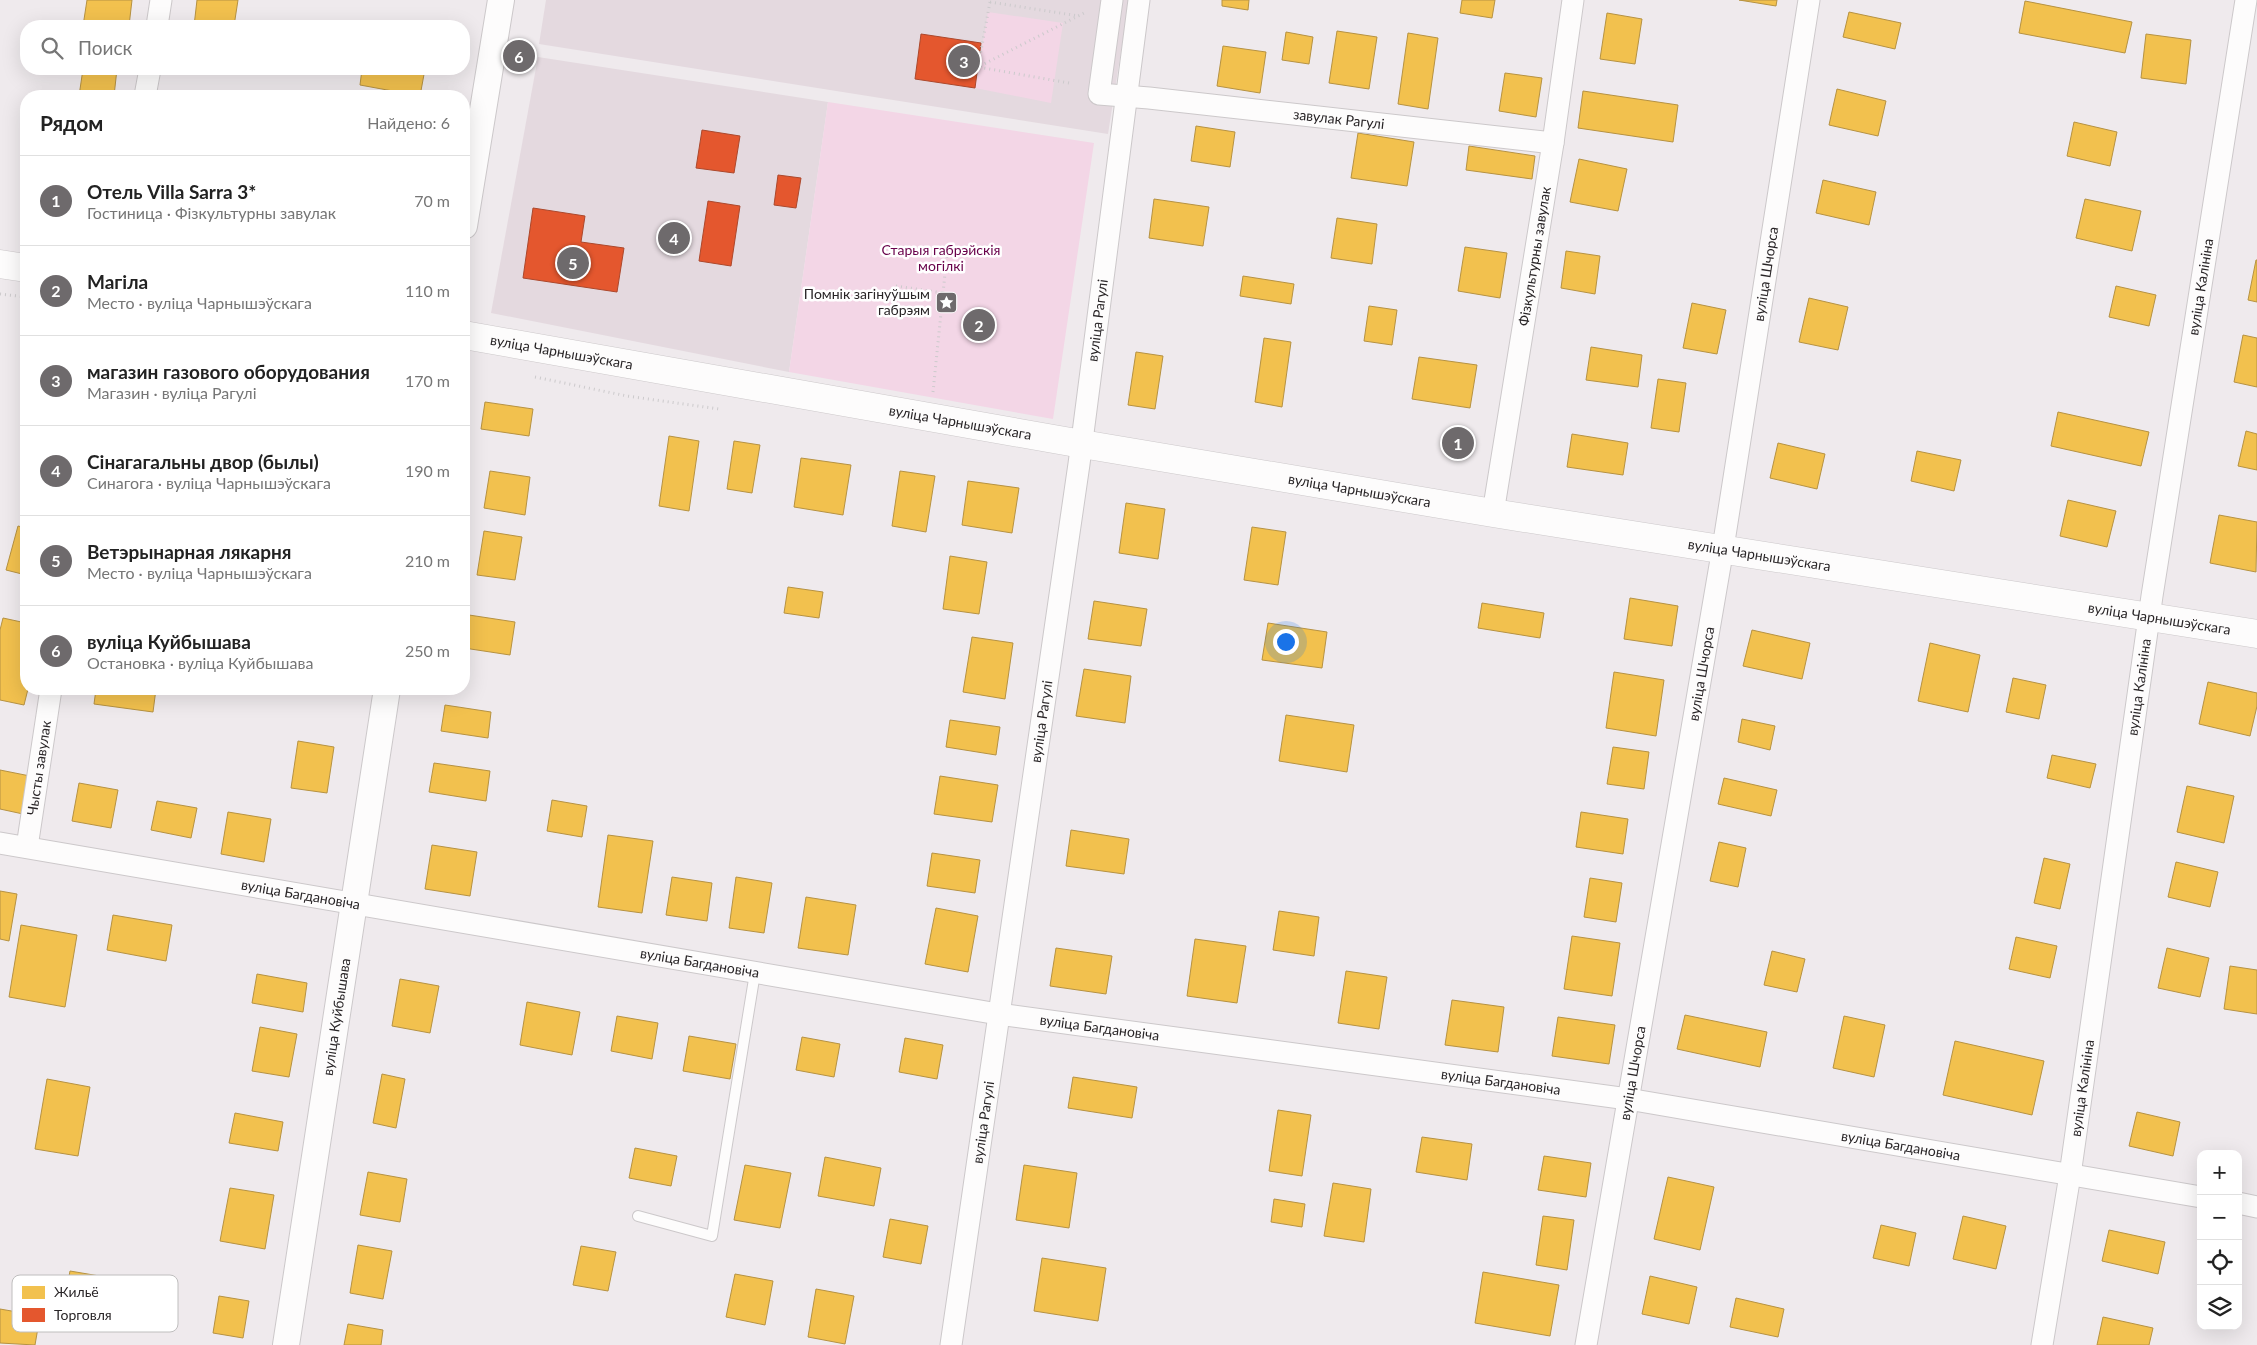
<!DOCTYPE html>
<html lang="ru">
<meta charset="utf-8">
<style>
:root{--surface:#fff;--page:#f2f2f2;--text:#222;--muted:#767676;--line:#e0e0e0;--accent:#6e6a6c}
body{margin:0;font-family:Lato,sans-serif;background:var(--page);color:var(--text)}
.controls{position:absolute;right:15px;bottom:15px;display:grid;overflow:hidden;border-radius:10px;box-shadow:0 5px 20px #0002}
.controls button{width:45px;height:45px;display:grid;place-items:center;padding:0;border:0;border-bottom:1px solid var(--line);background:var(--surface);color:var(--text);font:25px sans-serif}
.you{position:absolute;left:1285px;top:641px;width:18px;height:18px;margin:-12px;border:4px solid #fff;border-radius:50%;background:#1a73e8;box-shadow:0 0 0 8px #1a73e833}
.badge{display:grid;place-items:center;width:32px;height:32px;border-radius:50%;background:var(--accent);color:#fff;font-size:16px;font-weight:700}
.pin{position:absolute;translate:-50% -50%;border:2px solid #fff;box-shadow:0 1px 5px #0006}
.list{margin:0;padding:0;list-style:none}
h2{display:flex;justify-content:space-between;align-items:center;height:65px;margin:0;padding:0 20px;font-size:21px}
h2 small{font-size:16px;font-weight:400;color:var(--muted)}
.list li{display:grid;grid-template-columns:32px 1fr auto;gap:15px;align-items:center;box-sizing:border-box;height:90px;padding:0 20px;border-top:1px solid var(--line)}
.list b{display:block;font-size:19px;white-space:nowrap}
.list p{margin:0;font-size:16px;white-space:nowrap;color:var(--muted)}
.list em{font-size:16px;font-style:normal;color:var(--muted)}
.icon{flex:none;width:28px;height:28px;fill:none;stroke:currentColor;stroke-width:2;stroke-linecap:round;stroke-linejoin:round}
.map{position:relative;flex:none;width:2257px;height:1345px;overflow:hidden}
.search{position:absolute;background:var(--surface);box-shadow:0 5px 20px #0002;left:20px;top:20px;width:450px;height:55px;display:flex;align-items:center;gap:12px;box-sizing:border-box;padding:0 18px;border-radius:20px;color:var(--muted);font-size:19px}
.panel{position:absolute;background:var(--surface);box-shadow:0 5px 20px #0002;left:20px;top:90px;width:450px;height:605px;border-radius:20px}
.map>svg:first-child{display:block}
</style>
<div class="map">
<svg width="2257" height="1345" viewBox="0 0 2257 1345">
<rect width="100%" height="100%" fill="#efeaed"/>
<!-- built -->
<g fill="#e4d9df">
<path d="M546,0H1129L1108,134L539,44Z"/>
<path d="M538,57L828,102L789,372L491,313Z"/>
</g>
<!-- green -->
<g fill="#f3d6e6">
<path d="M988,12L1063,23L1051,103L975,88Z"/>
<path d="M828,102L1094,143L1053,419L789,372Z"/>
</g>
<!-- homes -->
<g fill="#f2c14e" stroke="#b69242">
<path d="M87,0H132L129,26H83Z"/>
<path d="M197,0H238L234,26H194Z"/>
<path d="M1222,0H1249L1248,10L1222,6Z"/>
<path d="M1462,0H1495L1492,18L1460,13Z"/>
<path d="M1739,0H1777L1776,6Z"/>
<path d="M2025,1L2132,22L2125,53L2019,33Z"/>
<path d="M1849,12L1901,23L1895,49L1843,37Z"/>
<path d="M1607,13L1642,19L1635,64L1600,59Z"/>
<path d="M1337,31L1377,37L1369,89L1329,83Z"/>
<path d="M1286,32L1313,37L1309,64L1282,60Z"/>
<path d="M1408,33L1438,38L1428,109L1398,104Z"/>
<path d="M2146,34L2191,40L2186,84L2141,78Z"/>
<path d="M1223,46L1266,52L1260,93L1217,86Z"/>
<path d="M83,69H117L114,96H79Z"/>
<path d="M362,69H425L420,96L360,85Z"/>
<path d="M1505,73L1542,78L1536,117L1499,111Z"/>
<path d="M1837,89L1886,101L1878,136L1829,125Z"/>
<path d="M1583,91L1678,105L1673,142L1578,128Z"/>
<path d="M2074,122L2117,132L2110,166L2067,156Z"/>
<path d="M1196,126L1235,132L1230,167L1191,161Z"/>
<path d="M1358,133L1414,142L1407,186L1351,178Z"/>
<path d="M1469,146L1535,156L1532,179L1466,170Z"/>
<path d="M1579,159L1627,169L1618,211L1570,202Z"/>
<path d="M1823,180L1876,192L1869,225L1816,213Z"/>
<path d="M1154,199L1209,207L1203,246L1149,238Z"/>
<path d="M2085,199L2141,211L2132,251L2076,238Z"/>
<path d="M1337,218L1377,224L1372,264L1331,258Z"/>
<path d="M1465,247L1507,253L1500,298L1458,291Z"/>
<path d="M1566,251L1600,256L1595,294L1561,288Z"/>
<path d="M2256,260H2257V302L2248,300Z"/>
<path d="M1243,276L1294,284L1291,304L1240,296Z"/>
<path d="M2116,286L2156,295L2149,326L2109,317Z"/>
<path d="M1809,298L1848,307L1838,350L1799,342Z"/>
<path d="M1692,303L1726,310L1717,354L1683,348Z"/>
<path d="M1369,306L1397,310L1392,345L1364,341Z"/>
<path d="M2243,335L2257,338V387L2234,382Z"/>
<path d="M1264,338L1291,342L1282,407L1255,402Z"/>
<path d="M1591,347L1642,355L1638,387L1586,380Z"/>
<path d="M1136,352L1163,356L1155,409L1128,405Z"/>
<path d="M1419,357L1477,365L1470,408L1412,399Z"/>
<path d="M1658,379L1686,383L1679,432L1651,428Z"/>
<path d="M485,402L533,409L529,436L481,429Z"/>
<path d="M2058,412L2149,432L2141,466L2051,446Z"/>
<path d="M2246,431L2257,434V470L2238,466Z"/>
<path d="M1572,434L1628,443L1623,475L1567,467Z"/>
<path d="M669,436L699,441L689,511L659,506Z"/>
<path d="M734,441L760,445L752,493L727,489Z"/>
<path d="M1778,443L1825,454L1817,489L1770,478Z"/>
<path d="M1917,451L1961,460L1954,491L1911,481Z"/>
<path d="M801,458L851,465L843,515L794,507Z"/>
<path d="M490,471L530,477L525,515L484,508Z"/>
<path d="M900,471L935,476L926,532L892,526Z"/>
<path d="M968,481L1019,488L1012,533L962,525Z"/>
<path d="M2068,500L2116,511L2107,547L2060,536Z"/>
<path d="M1126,503L1165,509L1158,559L1119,553Z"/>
<path d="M2219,515L2257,522L2256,572L2210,563Z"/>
<path d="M18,526L26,528V575L6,570Z"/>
<path d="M1252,527L1286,532L1278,585L1244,580Z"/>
<path d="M484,531L522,537L515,580L477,575Z"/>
<path d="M950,556L987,562L979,614L943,609Z"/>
<path d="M788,587L823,592L819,618L784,613Z"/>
<path d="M1630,598L1678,606L1672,646L1624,639Z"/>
<path d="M1094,601L1147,609L1141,646L1088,639Z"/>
<path d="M1482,603L1544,613L1540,638L1478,628Z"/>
<path d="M469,615L515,622L510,655L464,648Z"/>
<path d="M3,618L26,623L28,689L24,705L0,700V630Z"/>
<path d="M1268,623L1327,632L1322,668L1262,660Z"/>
<path d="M1752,630L1810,643L1802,679L1743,666Z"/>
<path d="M972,637L1013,643L1005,699L963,692Z"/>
<path d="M1930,643L1980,655L1968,712L1918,701Z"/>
<path d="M1084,669L1131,676L1125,723L1076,716Z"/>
<path d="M1614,672L1664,680L1656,736L1606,728Z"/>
<path d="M2013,678L2046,685L2039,719L2006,712Z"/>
<path d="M2208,682L2257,693V706L2250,736L2199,724Z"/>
<path d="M96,689H156L153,712L94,704Z"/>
<path d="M445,705L491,712L488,738L441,731Z"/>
<path d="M1286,715L1354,725L1347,772L1279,761Z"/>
<path d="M1742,719L1775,726L1770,750L1738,742Z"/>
<path d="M950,720L1000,727L996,755L946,747Z"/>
<path d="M298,741L334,747L327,793L291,788Z"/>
<path d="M1613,747L1649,752L1644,789L1607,784Z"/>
<path d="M2052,755L2096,764L2090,788L2047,778Z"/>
<path d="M434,763L490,771L486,801L429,792Z"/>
<path d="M0,770L30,776L23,814L0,809Z"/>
<path d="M940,776L998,785L992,822L934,814Z"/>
<path d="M1724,778L1777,790L1771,816L1718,804Z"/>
<path d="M79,783L118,790L111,828L72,821Z"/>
<path d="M2187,786L2234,796L2224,843L2177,832Z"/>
<path d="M552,800L587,806L582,837L547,831Z"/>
<path d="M157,801L197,808L191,838L151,830Z"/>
<path d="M228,812L271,819L264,862L221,854Z"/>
<path d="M1581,812L1628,819L1623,854L1576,847Z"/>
<path d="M1071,830L1129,839L1124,874L1066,866Z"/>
<path d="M608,835L653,841L642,913L598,907Z"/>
<path d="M1719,842L1746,848L1738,887L1710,881Z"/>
<path d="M432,845L477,852L470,896L425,889Z"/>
<path d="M932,853L980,860L975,893L927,886Z"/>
<path d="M2044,858L2070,864L2060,909L2034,903Z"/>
<path d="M2176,862L2218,872L2210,907L2168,897Z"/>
<path d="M672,877L712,883L707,921L666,915Z"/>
<path d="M736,877L772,883L764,933L729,928Z"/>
<path d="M1590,878L1622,883L1616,922L1584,917Z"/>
<path d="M0,891L17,894L9,941L0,939Z"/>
<path d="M806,897L856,905L848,955L798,948Z"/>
<path d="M936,908L978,916L968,972L925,964Z"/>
<path d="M1279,911L1319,917L1314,956L1273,950Z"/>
<path d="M113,915L172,925L166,961L107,950Z"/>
<path d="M21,925L77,935L65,1007L9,997Z"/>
<path d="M1572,936L1620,943L1612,996L1564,989Z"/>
<path d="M2016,937L2057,946L2050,978L2009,969Z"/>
<path d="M1195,939L1246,946L1237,1003L1187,996Z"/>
<path d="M1056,948L1112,956L1106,994L1050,986Z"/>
<path d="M2167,948L2209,958L2200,997L2158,988Z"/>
<path d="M1772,951L1805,959L1797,992L1764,985Z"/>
<path d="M2230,966L2257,970V1014L2224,1009Z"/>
<path d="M1346,971L1387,977L1379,1029L1338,1023Z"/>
<path d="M257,974L307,983L303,1012L252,1003Z"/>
<path d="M400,979L439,986L430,1033L392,1026Z"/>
<path d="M1452,1000L1504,1007L1498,1052L1445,1045Z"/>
<path d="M527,1002L580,1012L572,1055L520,1045Z"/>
<path d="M1685,1015L1767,1032L1760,1067L1677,1049Z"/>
<path d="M617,1016L658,1023L652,1059L611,1051Z"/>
<path d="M1844,1016L1885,1025L1874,1077L1833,1068Z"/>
<path d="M1558,1017L1615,1025L1609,1064L1552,1056Z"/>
<path d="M260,1027L297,1034L289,1077L252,1071Z"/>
<path d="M689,1036L736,1044L730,1079L683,1071Z"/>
<path d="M802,1037L840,1044L834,1077L796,1070Z"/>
<path d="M905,1038L943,1045L937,1079L899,1072Z"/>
<path d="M1955,1041L2044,1061L2032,1115L1943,1095Z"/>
<path d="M382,1074L405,1079L396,1128L373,1123Z"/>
<path d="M1073,1077L1137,1087L1132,1118L1068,1108Z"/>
<path d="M47,1079L90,1087L78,1156L35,1149Z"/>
<path d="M1278,1110L1311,1115L1302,1176L1269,1171Z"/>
<path d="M2137,1112L2180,1122L2173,1156L2129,1146Z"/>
<path d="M235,1113L283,1122L278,1151L229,1143Z"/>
<path d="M1422,1137L1472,1144L1467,1180L1416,1172Z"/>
<path d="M635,1148L677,1156L671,1186L629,1178Z"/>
<path d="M1544,1156L1591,1163L1586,1197L1538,1190Z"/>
<path d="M825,1157L881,1168L874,1206L818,1196Z"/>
<path d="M745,1165L791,1173L780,1228L734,1220Z"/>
<path d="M1024,1165L1077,1173L1069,1228L1016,1220Z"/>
<path d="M368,1172L407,1179L400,1222L360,1215Z"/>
<path d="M1668,1177L1714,1187L1700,1250L1654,1239Z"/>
<path d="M1333,1183L1371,1189L1364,1242L1324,1236Z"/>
<path d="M230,1188L274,1195L265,1249L220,1241Z"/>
<path d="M1274,1199L1305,1204L1302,1227L1271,1222Z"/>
<path d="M1543,1216L1574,1220L1567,1270L1536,1265Z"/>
<path d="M1963,1216L2006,1226L1996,1269L1953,1259Z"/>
<path d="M890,1219L928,1226L921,1264L883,1257Z"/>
<path d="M1881,1225L1916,1233L1909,1266L1873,1258Z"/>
<path d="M2109,1230L2165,1242L2158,1274L2102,1261Z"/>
<path d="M358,1245L392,1251L383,1299L350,1293Z"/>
<path d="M581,1246L616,1252L608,1291L573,1285Z"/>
<path d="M1042,1258L1106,1268L1098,1321L1034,1311Z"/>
<path d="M70,1271L129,1281L124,1309L65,1298Z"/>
<path d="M1483,1272L1559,1285L1550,1336L1475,1323Z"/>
<path d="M735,1274L773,1281L765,1325L726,1317Z"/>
<path d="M1650,1276L1697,1287L1689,1324L1642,1314Z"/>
<path d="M816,1289L854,1296L845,1344L808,1337Z"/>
<path d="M219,1296L249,1301L243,1338L213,1333Z"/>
<path d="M1736,1298L1784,1309L1778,1337L1730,1327Z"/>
<path d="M0,1309L40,1316L35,1345L0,1343Z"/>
<path d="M2103,1317L2153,1328L2149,1345H2097Z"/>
<path d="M348,1324L383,1330L381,1345H344Z"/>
</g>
<!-- shops -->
<g fill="#e4572e" stroke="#ac482c">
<path d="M921,34L981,43L975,88L915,79Z"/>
<path d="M702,130L740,136L734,173L696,168Z"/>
<path d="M778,175L801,178L796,208L774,205Z"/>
<path d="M708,201L740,206L731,266L699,261Z"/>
<path d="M533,208L585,216L581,242L624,248L617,292L523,278Z"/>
</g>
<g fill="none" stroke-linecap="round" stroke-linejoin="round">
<defs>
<path id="service" d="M638,1216L712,1236L755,973"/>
<g id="minor">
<path id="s1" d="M1112,0L1099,94L1149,98L1553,143"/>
<path d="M157,26L161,0"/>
<path d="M145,96L150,69"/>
<path id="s2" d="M1493,513L1553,143L1573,0"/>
<path id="s3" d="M0,843L998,1014L1628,1099L2201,1197"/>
<path id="s4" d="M27,847L51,689"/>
<path d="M2238,1203L2257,1207"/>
<path id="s5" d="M951,1345L1079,464L1139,0"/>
<path id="s6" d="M1586,1345L1723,548L1809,0"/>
<path id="s7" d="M2042,1345L2070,1175L2152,596L2246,0"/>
</g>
<g id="tertiary">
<path d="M464,226L501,0"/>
<path id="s8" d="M286,1345L387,689"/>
</g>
<g id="secondary">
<path d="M0,264L26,268"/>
<path id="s9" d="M464,335L1082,444L1493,513L2257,634"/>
</g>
</defs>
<!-- service casing -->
<use href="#service" stroke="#ccc8ca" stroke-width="12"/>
<!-- minor casing -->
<use href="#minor" stroke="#ccc8ca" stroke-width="23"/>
<!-- tertiary casing -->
<use href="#tertiary" stroke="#ccc8ca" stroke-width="28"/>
<!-- secondary casing -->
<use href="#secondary" stroke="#ccc8ca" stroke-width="29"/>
<!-- path -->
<g stroke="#cccacc" stroke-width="3" stroke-dasharray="1 4" stroke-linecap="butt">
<path d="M990,2L1079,16"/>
<path d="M978,67L990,2"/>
<path d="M1069,83L978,67L1086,12"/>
<path d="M896,286L943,293"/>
<path d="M0,294L26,297"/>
<path d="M464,368L465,362"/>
<path d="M535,377L627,396L719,409"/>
<path d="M933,392L948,244"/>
</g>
<!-- service -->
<use href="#service" stroke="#fdfcfc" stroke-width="10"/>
<!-- minor -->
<use href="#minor" stroke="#fdfcfc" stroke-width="21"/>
<!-- tertiary -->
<use href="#tertiary" stroke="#fdfcfc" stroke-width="26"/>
<!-- secondary -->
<use href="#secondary" stroke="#fdfcfc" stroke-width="28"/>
</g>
<!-- icons -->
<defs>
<symbol id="sight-square" viewBox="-11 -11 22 22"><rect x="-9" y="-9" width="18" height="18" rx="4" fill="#6e6a6c" stroke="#fff"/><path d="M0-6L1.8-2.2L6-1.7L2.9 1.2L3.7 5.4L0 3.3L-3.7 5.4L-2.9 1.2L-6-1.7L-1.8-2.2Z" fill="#fff"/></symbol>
</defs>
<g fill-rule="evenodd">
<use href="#sight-square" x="934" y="290" width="25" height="25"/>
</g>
<g text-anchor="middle" stroke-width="5" stroke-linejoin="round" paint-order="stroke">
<!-- street labels -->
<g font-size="14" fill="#292527" stroke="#fff">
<text dy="5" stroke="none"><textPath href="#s1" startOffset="336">завулак Рагулі</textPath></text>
<text dy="5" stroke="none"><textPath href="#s2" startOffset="260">Фізкультурны завулак</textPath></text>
<text dy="5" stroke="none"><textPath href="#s6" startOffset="1086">вуліца Шчорса</textPath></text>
<text dy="5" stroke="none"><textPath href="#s7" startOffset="1070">вуліца Калініна</textPath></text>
<text dy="5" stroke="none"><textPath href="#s5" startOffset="1035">вуліца Рагулі</textPath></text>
<text dy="5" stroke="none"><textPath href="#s9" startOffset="99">вуліца Чарнышэўскага</textPath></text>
<text dy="5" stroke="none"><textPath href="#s9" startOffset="504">вуліца Чарнышэўскага</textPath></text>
<text dy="5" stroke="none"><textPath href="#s9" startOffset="909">вуліца Чарнышэўскага</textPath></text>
<text dy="5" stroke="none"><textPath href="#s9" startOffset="1314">вуліца Чарнышэўскага</textPath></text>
<text dy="5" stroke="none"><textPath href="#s9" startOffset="1719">вуліца Чарнышэўскага</textPath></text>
<text dy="5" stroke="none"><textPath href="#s6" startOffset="681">вуліца Шчорса</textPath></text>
<text dy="5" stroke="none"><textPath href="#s7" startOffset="665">вуліца Калініна</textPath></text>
<text dy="5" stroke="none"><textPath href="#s5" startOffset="630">вуліца Рагулі</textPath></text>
<text dy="5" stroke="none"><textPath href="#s4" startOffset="80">Чысты завулак</textPath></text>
<text dy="5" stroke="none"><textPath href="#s3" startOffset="305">вуліца Багдановіча</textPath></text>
<text dy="5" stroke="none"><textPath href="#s3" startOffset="710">вуліца Багдановіча</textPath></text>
<text dy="5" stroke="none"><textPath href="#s8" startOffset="332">вуліца Куйбышава</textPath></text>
<text dy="5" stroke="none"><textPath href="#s3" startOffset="1115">вуліца Багдановіча</textPath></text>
<text dy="5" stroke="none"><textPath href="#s6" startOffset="276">вуліца Шчорса</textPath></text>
<text dy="5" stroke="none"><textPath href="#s3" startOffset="1520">вуліца Багдановіча</textPath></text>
<text dy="5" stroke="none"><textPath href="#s7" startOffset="260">вуліца Калініна</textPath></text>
<text dy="5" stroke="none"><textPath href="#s5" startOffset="225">вуліца Рагулі</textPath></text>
<text dy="5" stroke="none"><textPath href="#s3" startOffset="1925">вуліца Багдановіча</textPath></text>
</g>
<!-- park labels -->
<g font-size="14" fill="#68004a" stroke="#fff">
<text x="941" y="255">Старыя габрэйскія<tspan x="941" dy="16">могілкі</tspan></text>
</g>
<!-- poi labels -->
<g font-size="14" fill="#292527" stroke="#fff" text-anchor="end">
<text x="930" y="299">Помнік загінуўшым<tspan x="930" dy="16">габрэям</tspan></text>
</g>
</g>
<!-- legend -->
<rect x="12" y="1275" width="166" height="57" rx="8" fill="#fff" stroke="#bfbebe" stroke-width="1"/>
<rect x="22" y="1286" width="23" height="13" fill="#f2c14e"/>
<rect x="22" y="1308" width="23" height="14" fill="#e4572e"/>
<g font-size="14" fill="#292527">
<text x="54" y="1297">Жильё</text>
<text x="54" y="1320">Торговля</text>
</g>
</svg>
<div class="controls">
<button>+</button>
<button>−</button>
<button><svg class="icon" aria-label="locate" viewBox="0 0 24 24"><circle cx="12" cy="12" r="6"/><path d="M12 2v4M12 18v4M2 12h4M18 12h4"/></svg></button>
<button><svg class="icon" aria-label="layers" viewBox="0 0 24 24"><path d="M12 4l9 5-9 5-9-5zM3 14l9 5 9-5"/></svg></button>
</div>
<div class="you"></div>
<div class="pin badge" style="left:1458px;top:443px">1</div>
<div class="pin badge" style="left:979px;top:325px">2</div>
<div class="pin badge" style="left:964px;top:61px">3</div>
<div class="pin badge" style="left:674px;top:238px">4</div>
<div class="pin badge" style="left:573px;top:263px">5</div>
<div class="pin badge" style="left:519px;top:56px">6</div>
<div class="search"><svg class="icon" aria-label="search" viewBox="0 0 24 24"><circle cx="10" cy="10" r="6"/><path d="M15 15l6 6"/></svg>Поиск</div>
<section class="panel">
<h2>Рядом<small>Найдено: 6</small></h2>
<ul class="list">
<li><span class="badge">1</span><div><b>Отель Villa Sarra 3*</b><p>Гостиница · Фізкультурны завулак</p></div><em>70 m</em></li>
<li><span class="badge">2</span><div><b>Магіла</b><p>Место · вуліца Чарнышэўскага</p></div><em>110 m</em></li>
<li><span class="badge">3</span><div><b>магазин газового оборудования</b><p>Магазин · вуліца Рагулі</p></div><em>170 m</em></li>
<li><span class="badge">4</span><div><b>Сінагагальны двор (былы)</b><p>Синагога · вуліца Чарнышэўскага</p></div><em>190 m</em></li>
<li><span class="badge">5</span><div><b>Ветэрынарная лякарня</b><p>Место · вуліца Чарнышэўскага</p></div><em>210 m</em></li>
<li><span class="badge">6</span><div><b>вуліца Куйбышава</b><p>Остановка · вуліца Куйбышава</p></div><em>250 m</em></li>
</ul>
</section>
</div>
